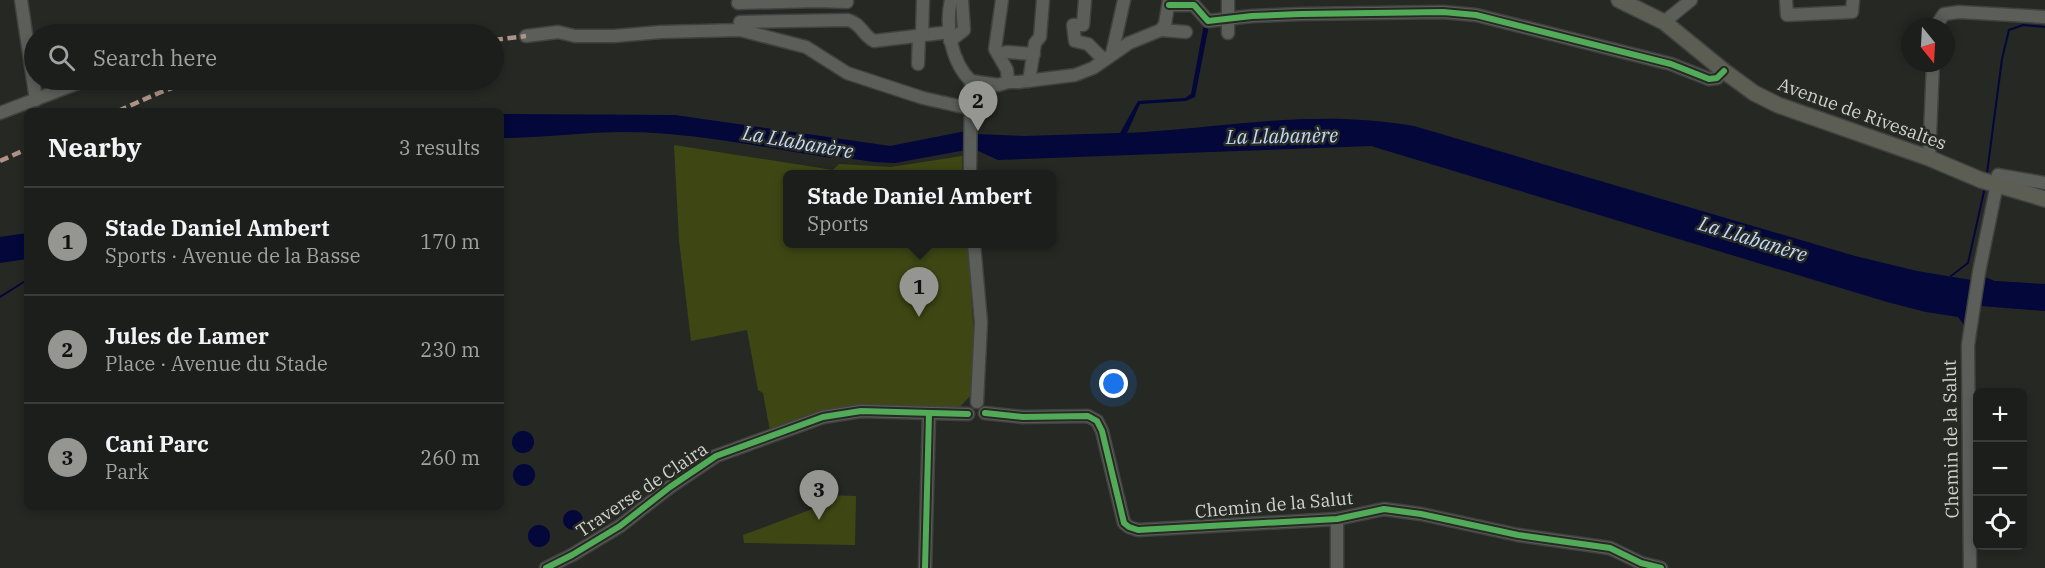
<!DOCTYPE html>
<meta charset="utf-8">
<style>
:root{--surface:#1c1e1b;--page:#292b28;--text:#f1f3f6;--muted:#a0a2a3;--line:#3a3c3a;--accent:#959692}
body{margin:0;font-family:"IBM Plex Serif",serif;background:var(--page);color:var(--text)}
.controls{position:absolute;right:18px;bottom:18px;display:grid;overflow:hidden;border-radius:9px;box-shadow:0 3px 9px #0003}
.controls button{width:54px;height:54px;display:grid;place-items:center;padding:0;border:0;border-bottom:2px solid var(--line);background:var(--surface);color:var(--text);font:30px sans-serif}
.compass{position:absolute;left:1901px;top:18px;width:54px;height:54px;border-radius:50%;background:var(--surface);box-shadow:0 3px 9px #0003;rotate:162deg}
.you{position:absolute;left:1114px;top:384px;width:21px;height:21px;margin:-15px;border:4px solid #fff;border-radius:50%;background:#1a73e8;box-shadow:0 0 0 9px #1a73e833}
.badge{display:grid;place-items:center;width:39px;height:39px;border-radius:50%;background:var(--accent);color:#111;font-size:20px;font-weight:700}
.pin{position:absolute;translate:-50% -50px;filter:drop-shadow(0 2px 3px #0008)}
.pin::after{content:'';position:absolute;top:32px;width:21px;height:18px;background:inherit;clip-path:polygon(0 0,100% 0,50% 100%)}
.popup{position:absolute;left:783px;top:170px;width:273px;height:78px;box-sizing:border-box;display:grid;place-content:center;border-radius:9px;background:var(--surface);filter:drop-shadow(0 2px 4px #0005);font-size:20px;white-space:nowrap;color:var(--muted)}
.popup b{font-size:22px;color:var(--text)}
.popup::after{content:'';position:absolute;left:50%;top:100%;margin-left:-12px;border:12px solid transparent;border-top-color:var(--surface)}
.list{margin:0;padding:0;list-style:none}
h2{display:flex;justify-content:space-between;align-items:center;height:78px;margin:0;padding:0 24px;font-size:26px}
h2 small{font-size:20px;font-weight:400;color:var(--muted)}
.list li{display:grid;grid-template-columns:39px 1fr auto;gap:18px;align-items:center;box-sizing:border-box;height:108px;padding:0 24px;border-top:2px solid var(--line)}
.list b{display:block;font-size:22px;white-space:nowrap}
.list p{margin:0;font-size:20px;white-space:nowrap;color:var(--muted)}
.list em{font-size:20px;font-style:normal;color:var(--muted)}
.icon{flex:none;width:33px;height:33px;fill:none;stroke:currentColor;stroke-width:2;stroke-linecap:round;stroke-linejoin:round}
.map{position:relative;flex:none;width:2045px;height:568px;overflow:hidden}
.search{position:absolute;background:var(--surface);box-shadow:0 3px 9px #0003;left:24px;top:24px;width:480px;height:66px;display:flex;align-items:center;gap:15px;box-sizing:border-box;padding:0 21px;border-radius:33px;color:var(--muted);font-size:22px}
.panel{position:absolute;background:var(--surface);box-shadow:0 3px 9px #0003;left:24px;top:108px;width:480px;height:402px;border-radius:9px}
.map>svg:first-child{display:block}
</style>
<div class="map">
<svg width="2045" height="568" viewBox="0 0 2045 568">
<rect width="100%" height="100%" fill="#262824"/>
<!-- green -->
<g fill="#3e4714">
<path d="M674,145L833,170L839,164L891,167L962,156V174H787V244H968L974,339L971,395L957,410L864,406L770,431L763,393L758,390L747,330L691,341L679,240Z"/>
<path d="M823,495L856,496L855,545L744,543L743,535L823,505Z"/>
</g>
<!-- water -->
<g fill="#03073a">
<path d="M1204,24L1209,25L1195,97L1186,101L1140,104L1127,133C1225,128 1315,108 1414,126L1855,256L1917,271L1971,280L1964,325L1958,317L1926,312L1887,302L1371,146L998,160L976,150V134L1024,136L1120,133L1138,101L1185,98L1191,94Z"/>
<path d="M501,114L675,115L890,146L966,131V150L895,163L874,162L832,156L831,158C765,148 692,132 625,132C584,132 543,138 501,138Z"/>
<path d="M27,233V259L0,263V237Z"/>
<path d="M1985,277L1995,281L2045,284V311L1981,306Z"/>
<circle cx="523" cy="442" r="11"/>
<circle cx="524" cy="475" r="11"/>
<circle cx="573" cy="520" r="10"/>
<circle cx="539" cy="536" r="11"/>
</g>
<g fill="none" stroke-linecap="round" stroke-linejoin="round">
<!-- stream -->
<g stroke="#03073a" stroke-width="2">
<path d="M1987,173L2002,59L2009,30L2023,25L2045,27"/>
<path d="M1951,276L1968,263L1985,187"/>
<path d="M0,297L27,280"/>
</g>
<defs>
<g id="minor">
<path d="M21,0L36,100"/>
<path d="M951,0C945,26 951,62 971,81L970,174"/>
<path d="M1002,0L995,49L1007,70L1008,82"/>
<path d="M1085,0L1083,25H1073L1075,41L1088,44L1104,60"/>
<path d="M1786,0L1787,15L1852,12L1853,0"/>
<path d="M738,3L817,1L847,2"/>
<path d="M1169,5H1194L1208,21L1252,16L1300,14L1443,12L1476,15L1671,64L1709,79L1717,78L1724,71"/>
<path d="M740,22L848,20C861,23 863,36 874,41L950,32"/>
<path d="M1664,22L1691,0"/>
<path d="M1935,27L1944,14L1959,12L2045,17"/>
<path d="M1161,30L1186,32"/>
<path d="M1228,33V0"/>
<path d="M922,35L923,0"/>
<path d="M526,36L558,32L575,36H614L661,32L740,30L806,47L847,73L923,98L972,109"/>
<path d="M950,41L964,30L962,0"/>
<path d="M998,54L1007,52L1034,54"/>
<path d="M1112,54L1124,0"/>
<path d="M918,64L919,35"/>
<path d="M971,81L998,85L1008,82H1019L1075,75L1093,68L1129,43L1161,30L1165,24L1169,0"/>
<path d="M1029,81L1035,43L1040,37L1043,0"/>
<path d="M0,113L81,82"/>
<path d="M1929,158L1933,63"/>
<path d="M1998,175L2045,183"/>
<path d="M974,244L981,322L977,402"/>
<path d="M985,413L1023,417L1088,416L1097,421L1102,431L1124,523L1129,527L1138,530L1337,519L1384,509L1421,514L1518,535L1610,548L1641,563L1661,568"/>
<path d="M546,568L572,555L620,526L670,487L716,456L823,417L861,411L968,414"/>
<path d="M925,568L929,414"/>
<path d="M1337,568V519"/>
<path d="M1970,568L1968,345L1979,272L1997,184"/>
</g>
<path id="major" d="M1619,0L1664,22L1724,71L1754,93L1778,105L1929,158L1981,180L2045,199"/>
</defs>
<!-- minor casing -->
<use href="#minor" stroke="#414240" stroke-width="15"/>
<!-- major casing -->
<use href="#major" stroke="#414240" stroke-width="18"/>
<!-- minor -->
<use href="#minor" stroke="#5c5e5a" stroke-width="12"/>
<!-- major -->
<use href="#major" stroke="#5c5e54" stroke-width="15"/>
<!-- quiet -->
<g stroke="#af9288" stroke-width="4.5" stroke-dasharray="9 4.5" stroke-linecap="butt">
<path d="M494,40L526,36"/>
<path d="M118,111C146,99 172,85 202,80"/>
<path d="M0,161L27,149"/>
</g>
<defs>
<g id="cycleway">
<path d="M1169,5H1194L1208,21L1252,16L1300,14L1443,12L1476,15L1671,64L1709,79L1717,78L1724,71"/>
<path d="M985,413L1023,417L1088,416L1097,421L1102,431L1124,523L1129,527L1138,530L1337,519L1384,509L1421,514L1518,535L1610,548L1641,563L1661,568"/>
<path d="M546,568L572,555L620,526L670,487L716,456L823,417L861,411L968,414"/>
<path d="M925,568L929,414"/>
</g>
</defs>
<!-- cycleway casing -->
<use href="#cycleway" stroke="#272923" stroke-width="10"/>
<!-- cycleway -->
<use href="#cycleway" stroke="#51ab58" stroke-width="6"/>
</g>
<g text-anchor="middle" stroke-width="5" stroke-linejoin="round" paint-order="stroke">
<!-- street labels -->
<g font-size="18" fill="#d1d2ce" stroke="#272923">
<text transform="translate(1862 114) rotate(20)" y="6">Avenue de Rivesaltes</text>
<text transform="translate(1951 439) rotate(-91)" y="6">Chemin de la Salut</text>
<text transform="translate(642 490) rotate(-34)" y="6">Traverse de Claira</text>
<text transform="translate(1274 505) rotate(-5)" y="6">Chemin de la Salut</text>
</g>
<!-- water labels -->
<g font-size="20" font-style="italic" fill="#c3d8fc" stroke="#272923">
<text transform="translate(1282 136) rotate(-1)" y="7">La Llabanère</text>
<text transform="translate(798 142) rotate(10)" y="7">La Llabanère</text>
<text transform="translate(1753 239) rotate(17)" y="7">La Llabanère</text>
</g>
</g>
</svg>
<div class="controls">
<button>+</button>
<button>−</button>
<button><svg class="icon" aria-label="locate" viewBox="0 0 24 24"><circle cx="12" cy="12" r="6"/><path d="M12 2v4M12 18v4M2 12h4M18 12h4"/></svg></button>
</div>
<svg class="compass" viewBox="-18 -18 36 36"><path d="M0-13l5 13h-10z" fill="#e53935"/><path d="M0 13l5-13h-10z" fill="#a0a2a3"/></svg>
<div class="you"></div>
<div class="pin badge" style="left:919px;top:317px">1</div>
<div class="popup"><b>Stade Daniel Ambert</b>Sports</div>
<div class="pin badge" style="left:978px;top:131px">2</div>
<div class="pin badge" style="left:819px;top:520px">3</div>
<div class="search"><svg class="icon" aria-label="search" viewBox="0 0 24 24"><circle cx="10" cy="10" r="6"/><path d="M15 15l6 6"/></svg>Search here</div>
<section class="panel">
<h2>Nearby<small>3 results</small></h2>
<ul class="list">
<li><span class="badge">1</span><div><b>Stade Daniel Ambert</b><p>Sports · Avenue de la Basse</p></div><em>170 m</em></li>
<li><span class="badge">2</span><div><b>Jules de Lamer</b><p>Place · Avenue du Stade</p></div><em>230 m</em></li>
<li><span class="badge">3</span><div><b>Cani Parc</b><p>Park</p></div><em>260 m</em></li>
</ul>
</section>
</div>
